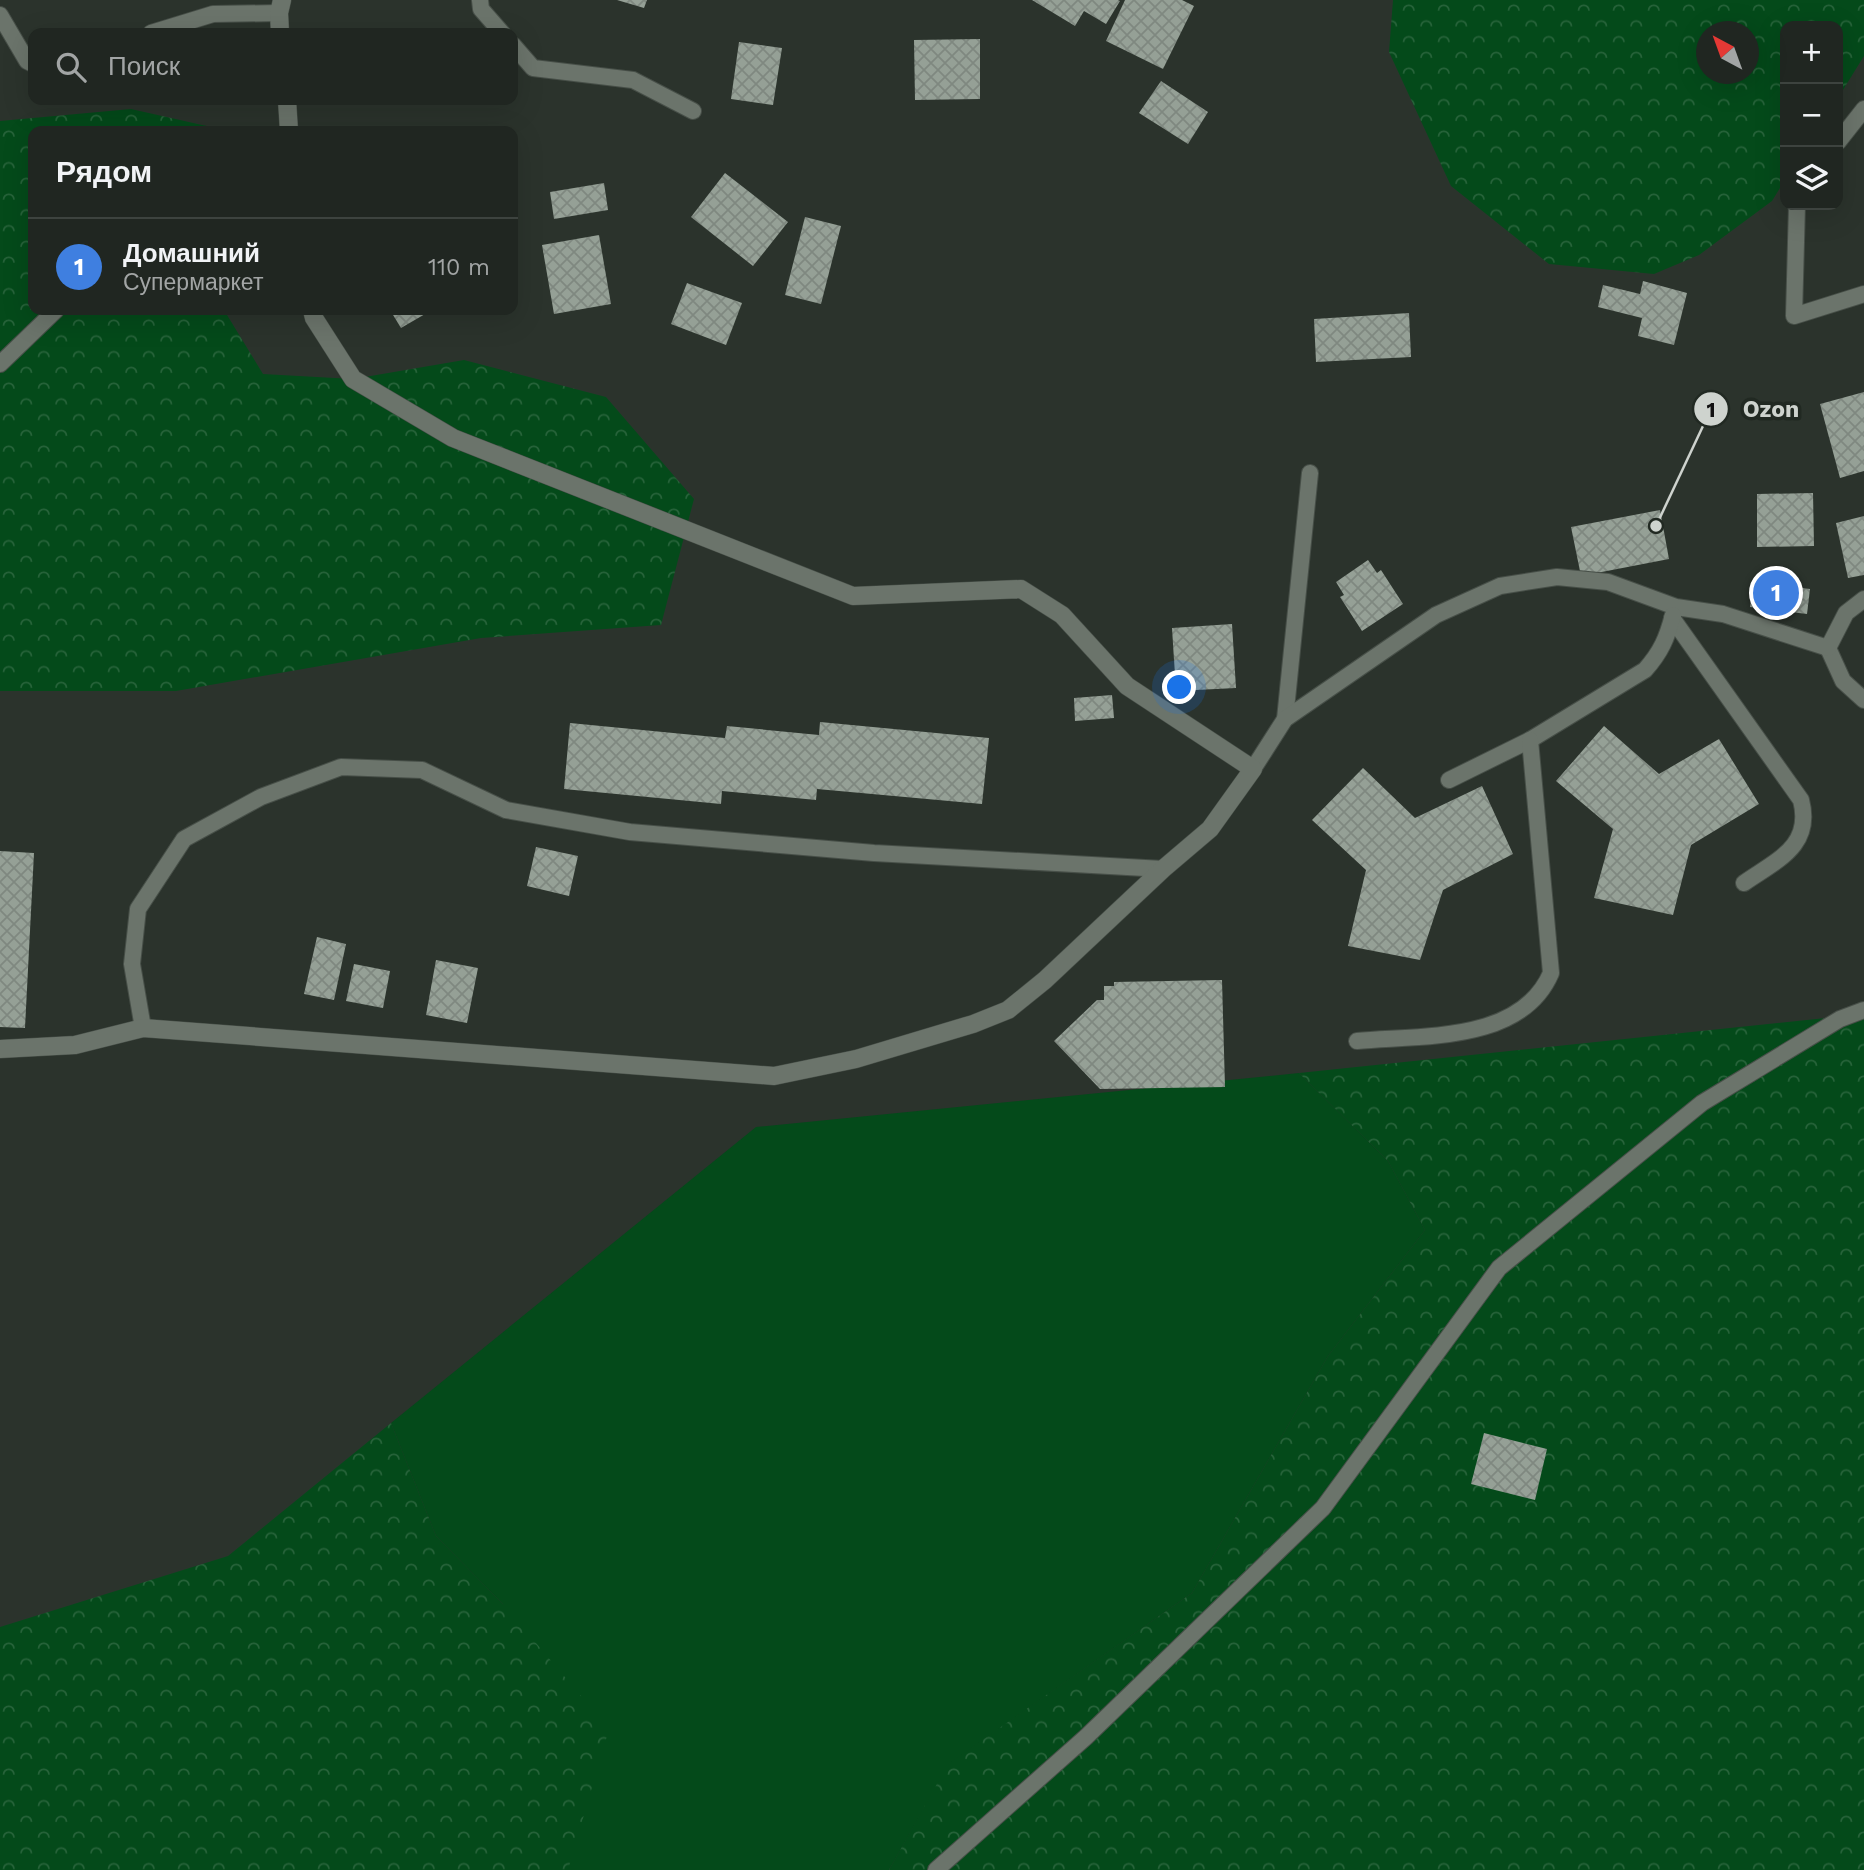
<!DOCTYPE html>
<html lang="ru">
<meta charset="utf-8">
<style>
:root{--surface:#202621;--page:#282e2a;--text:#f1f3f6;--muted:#a2a5a5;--line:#3d433f;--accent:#d93025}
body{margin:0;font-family:"Work Sans",sans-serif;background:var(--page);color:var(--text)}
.controls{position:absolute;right:21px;top:21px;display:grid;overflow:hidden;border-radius:14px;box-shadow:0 7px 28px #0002}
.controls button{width:63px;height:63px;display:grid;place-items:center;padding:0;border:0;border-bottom:2px solid var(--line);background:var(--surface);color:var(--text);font:35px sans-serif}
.compass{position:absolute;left:1696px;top:21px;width:63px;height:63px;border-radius:50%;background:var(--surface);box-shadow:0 7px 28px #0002;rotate:319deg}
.you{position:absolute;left:1180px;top:688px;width:24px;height:24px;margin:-18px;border:5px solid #fff;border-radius:50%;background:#1a73e8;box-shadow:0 0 0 10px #1a73e833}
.badge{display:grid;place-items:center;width:46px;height:46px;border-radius:50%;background:var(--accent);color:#fff;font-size:23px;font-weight:700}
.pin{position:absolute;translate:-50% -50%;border:4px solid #fff;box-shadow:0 2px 7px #0006}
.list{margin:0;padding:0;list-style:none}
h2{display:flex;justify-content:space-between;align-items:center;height:91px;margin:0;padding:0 28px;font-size:30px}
h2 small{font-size:23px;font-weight:400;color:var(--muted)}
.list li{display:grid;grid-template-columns:46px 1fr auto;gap:21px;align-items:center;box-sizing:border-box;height:98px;padding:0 28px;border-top:2px solid var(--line)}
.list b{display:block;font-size:26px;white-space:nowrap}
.list p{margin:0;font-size:23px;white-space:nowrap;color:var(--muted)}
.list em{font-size:23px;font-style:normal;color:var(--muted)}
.icon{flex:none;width:38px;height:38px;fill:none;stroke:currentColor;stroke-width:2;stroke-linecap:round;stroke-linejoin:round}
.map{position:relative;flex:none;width:1864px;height:1870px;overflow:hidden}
.search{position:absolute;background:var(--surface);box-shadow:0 7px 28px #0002;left:28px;top:28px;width:490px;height:77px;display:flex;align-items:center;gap:18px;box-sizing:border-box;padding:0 24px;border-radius:14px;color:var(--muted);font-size:26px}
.panel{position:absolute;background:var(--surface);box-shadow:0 7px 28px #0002;left:28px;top:126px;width:490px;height:189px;border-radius:14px}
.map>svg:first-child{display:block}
</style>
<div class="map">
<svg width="1864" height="1870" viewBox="0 0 1864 1870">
<defs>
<pattern id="forest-crowns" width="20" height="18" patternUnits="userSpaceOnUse" patternTransform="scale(1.75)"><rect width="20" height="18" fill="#044a1a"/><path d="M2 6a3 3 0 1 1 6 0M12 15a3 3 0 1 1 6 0" fill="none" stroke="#27633a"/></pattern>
<pattern id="building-cross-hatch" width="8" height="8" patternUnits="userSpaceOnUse" patternTransform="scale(1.75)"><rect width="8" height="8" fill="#95a096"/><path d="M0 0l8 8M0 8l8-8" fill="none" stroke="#7f8880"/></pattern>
</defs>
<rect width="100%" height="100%" fill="#2b332c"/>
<!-- grass -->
<path fill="#044a1a" d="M1299,1073L1388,1161L1425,1230L1328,1356L1192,1593L949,1764L889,1870H568L503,1604L436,1536L391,1423L756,1127Z"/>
<!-- forest -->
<g fill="url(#forest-crowns)" fill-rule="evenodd">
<path d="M1393,0H1864V56L1838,98V26H1785V180L1772,201L1699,255L1654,274L1549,264L1451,186L1389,52ZM1706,32H1748V74H1706Z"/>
<path d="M131,109L229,131H33V310H224L263,374L353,379L464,360L606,397L694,499L661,625L481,638L176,691H0V121Z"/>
<path d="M1864,1014V1870H889L948,1764L1192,1593L1328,1356L1425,1230L1388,1161L1299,1073Z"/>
<path d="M391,1423L436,1536L503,1604L609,1729L568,1870H0V1627L228,1556Z"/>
</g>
<!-- building -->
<g fill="url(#building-cross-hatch)">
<path d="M617,0H647L644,8Z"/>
<path d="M1032,0H1118L1120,1L1106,24L1084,11L1075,26Z"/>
<path d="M1125,0H1182L1194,6L1163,69L1106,41Z"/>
<path d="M980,39V99L915,100L914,40Z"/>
<path d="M739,42L782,48L773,105L731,99Z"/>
<path d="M1161,81L1208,112L1188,144L1139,113Z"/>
<path d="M725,173L788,222L753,266L691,217Z"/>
<path d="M604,183L608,210L554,219L550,192Z"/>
<path d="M805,217L841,226L821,304L785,295Z"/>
<path d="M599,235L611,304L554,314L542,245Z"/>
<path d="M1643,281L1687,293L1674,345L1638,336L1642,318L1598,307L1603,285L1640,294Z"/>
<path d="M687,283L742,303L726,345L671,324Z"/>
<path d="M390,310H432L401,328Z"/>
<path d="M1409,313L1411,357L1316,362L1314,319Z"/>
<path d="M1864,392V471L1840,478L1820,404Z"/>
<path d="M1813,493L1814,546L1757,547V494Z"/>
<path d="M1660,510L1669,559L1581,576L1571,527Z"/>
<path d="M1864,516V575L1848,578L1836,523Z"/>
<path d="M1368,560L1377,573L1381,570L1403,604L1362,631L1340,597L1344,595L1336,582Z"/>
<path d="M1754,582L1810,589L1807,614L1750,607Z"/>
<path d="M1232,624L1236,688L1176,691L1172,628Z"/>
<path d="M1112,695L1114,718L1075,721L1074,698Z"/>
<path d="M820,722L989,738L982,804L817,789L816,800L722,791L721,804L564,789L570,723L725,738L727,726L819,735Z"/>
<path d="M1604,726L1659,774L1719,739L1759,804L1691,845L1673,915L1594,898L1613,829L1556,781Z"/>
<path d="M1363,768L1415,818L1482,786L1513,854L1443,890L1420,960L1348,946L1366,870L1312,820Z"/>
<path d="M536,847L578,856L569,896L527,886Z"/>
<path d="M0,851L34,853L25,1028L0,1027Z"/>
<path d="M317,937L346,944L334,1000L304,994Z"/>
<path d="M436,960L478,968L467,1023L426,1015Z"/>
<path d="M354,964L390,971L383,1008L346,1001Z"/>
<path d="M1222,980L1225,1087L1100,1089L1054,1041L1097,1000H1104V986H1114V982Z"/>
<path d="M1484,1433L1547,1449L1535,1500L1471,1484Z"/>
</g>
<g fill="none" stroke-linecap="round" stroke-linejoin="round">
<defs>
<g id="service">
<path d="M480,0L481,9L502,33"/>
<path d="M0,15L27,61L33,64"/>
<path d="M151,33L213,14L279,13"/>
<path d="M513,45L533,68L633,80L693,111"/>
<path d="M1838,142L1864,109"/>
<path d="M1797,205L1794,316L1864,294"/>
<path d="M0,364L56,310"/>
<path d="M1672,618L1801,800C1813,846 1777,860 1744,883"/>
<path d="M1828,648L1843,681L1864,700"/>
<path d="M1285,719L1310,473"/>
<path d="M1253,769L1285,719L1436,615L1500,586L1557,577L1608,582L1676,607L1723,614L1828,648L1846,613L1864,599"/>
<path d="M1449,780L1530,740L1645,670C1661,652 1667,638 1673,615"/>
<path d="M143,1028L132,964L138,909L184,839L261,797L341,767L422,770L506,810L630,832L874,853L1163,869"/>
<path d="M1357,1041C1422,1035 1521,1043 1551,973L1530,740"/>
<path d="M936,1870L1086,1737L1323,1508L1499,1268L1702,1103L1840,1019L1864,1010"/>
</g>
<g id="minor">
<path d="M280,33L279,13L282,0"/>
<path d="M287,100L289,131"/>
<path d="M0,1049L75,1045L143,1028L774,1076L856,1059L973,1024L1008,1010L1045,980L1163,869L1210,829L1253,769L1127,686L1062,615L1021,589L853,596L453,438L353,379L314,318L312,310"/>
</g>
</defs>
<!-- service casing -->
<use href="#service" stroke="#474f48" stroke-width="18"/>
<!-- minor casing -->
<use href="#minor" stroke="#474f48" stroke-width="19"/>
<!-- service -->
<use href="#service" stroke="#6b746b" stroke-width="16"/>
<!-- minor -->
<use href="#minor" stroke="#6b746b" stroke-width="18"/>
</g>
<!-- callouts -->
<path fill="none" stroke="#ced3ce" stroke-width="2.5" d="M1656 526L1711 409"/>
<g fill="#ced3ce" stroke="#212922" stroke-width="2.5">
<circle cx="1656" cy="526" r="7"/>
<circle cx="1711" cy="409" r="18"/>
</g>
<g font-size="21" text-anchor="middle" font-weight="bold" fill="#111">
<text x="1711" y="417">1</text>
</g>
<g font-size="23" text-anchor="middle" font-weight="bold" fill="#ced3ce" stroke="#212922" stroke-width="7" stroke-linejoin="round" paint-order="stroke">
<text x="1771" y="417">Ozon</text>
</g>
</svg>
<div class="controls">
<button>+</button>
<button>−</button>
<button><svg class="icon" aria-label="layers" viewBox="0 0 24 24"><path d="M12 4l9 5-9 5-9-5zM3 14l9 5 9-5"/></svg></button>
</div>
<svg class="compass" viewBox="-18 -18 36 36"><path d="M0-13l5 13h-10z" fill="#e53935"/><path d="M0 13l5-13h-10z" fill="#a2a5a5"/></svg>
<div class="you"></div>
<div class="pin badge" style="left:1776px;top:593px;background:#3f7fe0">1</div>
<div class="search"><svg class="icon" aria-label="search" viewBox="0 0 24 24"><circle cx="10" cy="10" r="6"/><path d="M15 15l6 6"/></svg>Поиск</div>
<section class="panel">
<h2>Рядом<small></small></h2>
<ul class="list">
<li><span class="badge" style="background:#3f7fe0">1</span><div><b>Домашний</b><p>Супермаркет</p></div><em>110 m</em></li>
</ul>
</section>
</div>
